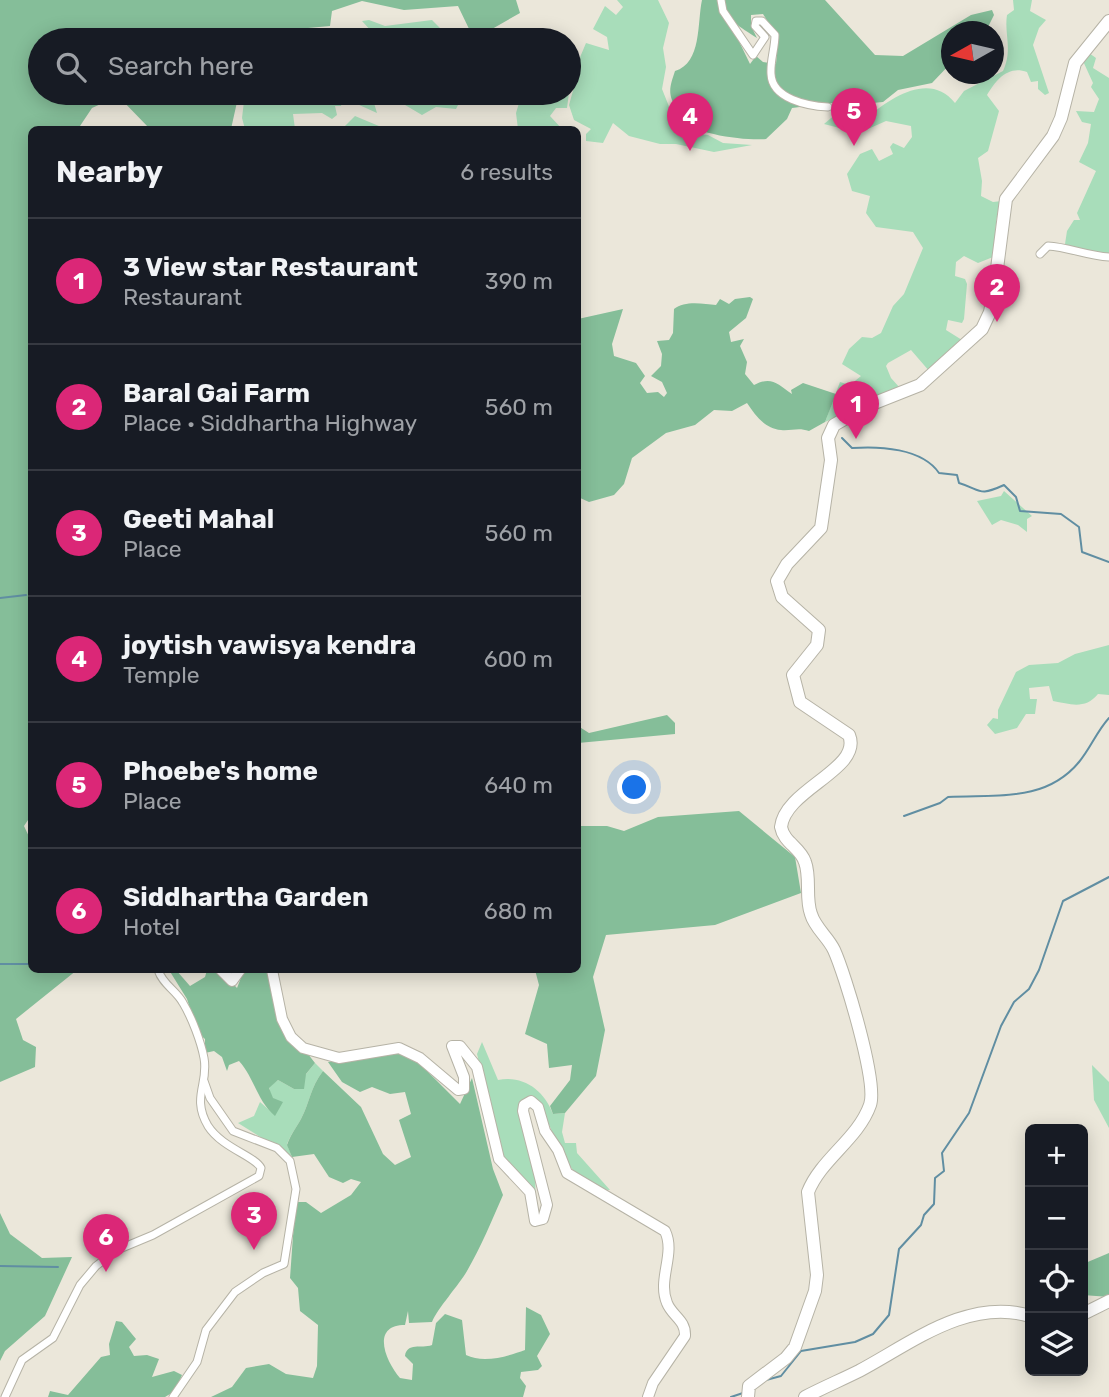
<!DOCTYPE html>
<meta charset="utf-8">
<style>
:root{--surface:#171b24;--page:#242831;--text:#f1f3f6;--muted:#9ea1a6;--line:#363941;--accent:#db2777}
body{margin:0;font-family:Rubik,sans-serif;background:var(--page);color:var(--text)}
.controls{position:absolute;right:21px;bottom:21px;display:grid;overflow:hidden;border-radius:10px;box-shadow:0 4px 18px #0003}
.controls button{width:63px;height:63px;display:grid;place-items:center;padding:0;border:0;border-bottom:2px solid var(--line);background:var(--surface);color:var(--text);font:35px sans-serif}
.compass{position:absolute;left:941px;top:21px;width:63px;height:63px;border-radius:50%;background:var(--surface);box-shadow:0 4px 18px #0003;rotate:262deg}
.you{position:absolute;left:635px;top:788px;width:24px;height:24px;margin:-18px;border:5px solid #fff;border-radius:50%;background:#1a73e8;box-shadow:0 0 0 10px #1a73e833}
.badge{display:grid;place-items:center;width:46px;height:46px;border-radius:50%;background:var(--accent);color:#fff;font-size:23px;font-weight:700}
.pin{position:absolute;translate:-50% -58px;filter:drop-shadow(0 2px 4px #0008)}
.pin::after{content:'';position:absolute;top:37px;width:24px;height:21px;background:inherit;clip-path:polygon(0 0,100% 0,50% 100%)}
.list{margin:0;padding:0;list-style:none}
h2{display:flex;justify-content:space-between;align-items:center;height:91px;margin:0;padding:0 28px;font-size:30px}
h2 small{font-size:23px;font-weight:400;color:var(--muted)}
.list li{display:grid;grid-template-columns:46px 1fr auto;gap:21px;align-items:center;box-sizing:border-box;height:126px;padding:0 28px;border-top:2px solid var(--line)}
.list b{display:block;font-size:26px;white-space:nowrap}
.list p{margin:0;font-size:23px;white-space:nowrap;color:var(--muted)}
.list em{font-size:23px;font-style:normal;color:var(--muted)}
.icon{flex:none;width:38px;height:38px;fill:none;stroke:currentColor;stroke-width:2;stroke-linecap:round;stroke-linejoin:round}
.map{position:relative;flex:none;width:1109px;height:1397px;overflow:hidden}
.search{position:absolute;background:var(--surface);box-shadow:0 4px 18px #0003;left:28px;top:28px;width:553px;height:77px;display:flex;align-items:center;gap:18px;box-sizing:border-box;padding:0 24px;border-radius:38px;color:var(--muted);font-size:26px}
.panel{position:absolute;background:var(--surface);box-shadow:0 4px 18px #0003;left:28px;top:126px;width:553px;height:847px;border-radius:10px}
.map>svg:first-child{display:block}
</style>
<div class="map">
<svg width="1109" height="1397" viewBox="0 0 1109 1397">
<rect width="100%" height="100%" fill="#ebe7da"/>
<!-- green -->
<g fill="#a8ddba">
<path d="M617,0H658L669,23L663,48L666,67L662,89L672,114L697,134L708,135L723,143L752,145L714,152L676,144H660L629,136L613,123L603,143L586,141V134L591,129L574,120L569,105L576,80L573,74L586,43L609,50L607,37L593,29L605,6L616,15L623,7Z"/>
<path d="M1013,0H1032L1030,11L1046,20L1039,28L1033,45L1049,93L1045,95L1038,89V81L1031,82L1027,72C1008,65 996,80 987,95L999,111L988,151L978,158L982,181L981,196L993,202L1002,201C993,218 997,238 993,257L978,263L964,256L956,262L955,276L965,279L967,284L964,319L962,323L948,320L946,330L962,340L930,372L911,350L888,363L886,366L891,378L900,388L825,422L840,382L850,385L861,376L842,364L849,349L862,337L872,338L881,333L893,306L904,294L923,248L913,232L876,227L866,213L870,196L852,191L847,174L860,154L872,149L879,161L893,154L890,147L893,143L904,148L912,137L911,126L886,121L859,133L824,124L837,113L868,117C892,96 931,72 955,103L964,91L1003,71C1013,49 1004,35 1007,15L1014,10Z"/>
<path d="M369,20L385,26L432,20L441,29L443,40H366L373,33L362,21Z"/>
<path d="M549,30L558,40H511L526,32Z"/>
<path d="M1089,53L1096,58L1093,68L1109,78V255L1076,251L1065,244L1067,231L1074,220H1080L1077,213L1096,171L1079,162L1088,143L1091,124L1082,122L1076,111L1094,112L1099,99L1091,87L1093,83L1083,61Z"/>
<path d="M245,93H371L377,113L357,104L354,97L344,96L341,106H335L337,115L332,119L322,113L293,114L295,129H245L242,118Z"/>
<path d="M391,93H473L462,97L456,109L436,107L422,115L400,102L398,94Z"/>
<path d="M522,93H569L567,108H556L550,116L562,129H518L516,113Z"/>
<path d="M355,116L386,129H342Z"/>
<path d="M1004,491L1032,516L1027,519V532L1018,525L1001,520L992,525L977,501L1001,496Z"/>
<path d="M1109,645V695L1098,694C1085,710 1070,704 1053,701L1049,686L1029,688L1030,699H1037L1035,714H1026L1017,728L995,734L987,725L993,718L998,719V710L1016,672L1029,665L1058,663L1075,654Z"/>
<path d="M482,1042L498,1080C523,1075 544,1090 553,1114L565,1113L562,1132L565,1143H576L577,1153L610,1190C565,1188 556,1130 536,1099L520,1102L535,1174L536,1211L534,1195L503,1161L477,1054Z"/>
<path d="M315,1063L323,1071C310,1088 310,1102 301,1119C296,1128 291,1134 287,1144L292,1157L238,1123L254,1116L260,1102L275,1115L269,1087L278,1080L294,1089Z"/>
<path d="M1092,1065L1109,1082V1128L1094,1100Z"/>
</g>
<!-- forest -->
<g fill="#85be99">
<path d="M0,0H516L520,13L485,33H471L458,6L404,10L362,1L332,11L330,26L308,28L297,40H40V93H239L231,129H150L118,96L92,108L78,129L32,130V814L24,826L32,843V970H77L16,1019L23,1040L36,1047L35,1067L0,1082Z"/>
<path d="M702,0H719L750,64L756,56L763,62L776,64L778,38L763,14L751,15V26L757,38C740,27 726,20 722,0H825L875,55L903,56L971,15L992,10L994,15L986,31L951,32V63L932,83L898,90L883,102L840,106L831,103L792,108L787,119L766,139C749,141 689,135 682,117C681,113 681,109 680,106L676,107C667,94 670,86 675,71C702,63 697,23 702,0Z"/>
<path d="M750,297L753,299L746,318L729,332L731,342L744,339L740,346L747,362L745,374L754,385C771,376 777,383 792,394L791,390L803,383L836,394L825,422L809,431C798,427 792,431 781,430C765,429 755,415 747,403L732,411L714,410L695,425L666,433L632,458L624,484L614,495L589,502L578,497L580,460L578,456V319L623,309L612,344L614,356L636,363L645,376L640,383L647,393L658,392L664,397L667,393L662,382L651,376L661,366L662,354L657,341L669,340L673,333L674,309C685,300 704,304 716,305L720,299L729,304L735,299Z"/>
<path d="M667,715L675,723V734L578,743V726L589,733Z"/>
<path d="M739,811L795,857L801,893L715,925L606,935L593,977L605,1030L596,1076L565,1113L553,1114L550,1106L570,1080L572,1065L549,1068L547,1044L525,1034L539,985L535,970H578V826H607L624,831L658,817Z"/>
<path d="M169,970H176L190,986L205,977L207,970H220L237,988L244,970H270L275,1012L315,1063L306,1074L304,1089H294L278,1080L269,1088L273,1098L283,1102L275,1116C257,1101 255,1079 239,1061L229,1065L227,1071L222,1057L214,1051L205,1053V1039L198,1033L187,999Z"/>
<path d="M397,1050L418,1062L460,1104L472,1078L493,1169L503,1195C492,1220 481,1247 467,1271C459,1285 437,1309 432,1322L409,1323L408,1311L405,1325C370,1325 386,1362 400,1378L412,1380L413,1364L405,1356C407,1342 421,1349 432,1345L436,1323L445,1314L462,1320L466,1355C484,1364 508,1356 525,1350L526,1307L541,1315L550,1334L537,1356L542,1366L538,1370L521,1372L520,1378L526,1386L523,1397H211L232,1387L246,1368L269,1364L286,1374L313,1378L317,1366L318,1325L300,1311L298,1288L290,1278L295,1208L298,1202H306L321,1213L351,1195L361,1182L351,1179L343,1183L329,1177L314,1154L292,1157L287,1145C291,1134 296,1128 301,1119C310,1102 310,1088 323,1071L361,1107L383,1154L395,1165L411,1157L399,1120L411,1114L405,1092L390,1094L372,1087L360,1092L342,1082L328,1062L376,1056Z"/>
<path d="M0,1213L10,1234L42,1258L72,1257L45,1316L5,1351L0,1361Z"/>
<path d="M1109,1253V1297L1083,1295V1264Z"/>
<path d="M116,1321L122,1322L136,1339L129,1347L134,1356L147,1355L159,1359L152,1377L174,1371L182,1375L175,1391L165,1397H48L50,1391L68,1395L101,1357L110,1355L109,1344Z"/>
</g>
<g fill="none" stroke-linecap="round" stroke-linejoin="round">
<!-- stream -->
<g stroke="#608ea2" stroke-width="2">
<path d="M842,438L852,448C879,446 922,448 939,473L957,475L959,483C982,490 978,497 1004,485L1016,497L1020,511L1061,514L1079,527L1082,552L1109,562"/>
<path d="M0,598L26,595"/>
<path d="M904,816L940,803L948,797C995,794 1045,803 1079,762C1090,749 1097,731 1109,718"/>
<path d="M0,964H32"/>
<path d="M0,1266L58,1267"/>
<path d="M766,1380L781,1376L801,1351L855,1342L873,1334L889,1315L899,1249L921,1225L924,1215L934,1204L935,1178L944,1171L942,1153L969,1113L1001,1026L1014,1002L1029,989L1039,970L1063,901L1109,877"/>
<path d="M731,1397L743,1393"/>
</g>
<defs>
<g id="minor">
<path d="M721,0L723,11L753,55L765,37L755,26L756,21H762L775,35C775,48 770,61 771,74C772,99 808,106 828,107"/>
<path d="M1040,254L1048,246C1068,247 1088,256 1109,257"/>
<path d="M5,1397L22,1360L53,1338L80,1285L96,1266L117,1250L153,1235L259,1176L261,1168C255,1156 222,1148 208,1126C191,1097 209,1084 204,1058C201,1042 192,1018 183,1003C176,990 163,985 158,970"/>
<path d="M173,1397L197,1362L206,1330L235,1292L263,1273L284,1264L296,1189L290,1161L277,1148L233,1131L210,1098L204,1081"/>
</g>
<g id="secondary">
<path d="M221,970L232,981L240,970"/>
<path d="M272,970L282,1019L291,1037L303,1048L339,1058L399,1048L420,1058L458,1090L464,1089V1077L452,1046H460L477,1067L499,1159L530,1192L535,1221L543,1219L547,1205L523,1111L524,1105L531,1101L538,1107L545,1131L558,1150L567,1173L665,1231C676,1254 657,1279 667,1303C672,1316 686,1320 685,1336L653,1383L648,1397"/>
</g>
<g id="trunk">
<path d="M1083,1314L1109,1301"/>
<path d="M748,1397L749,1386L786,1358L795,1347L815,1291L817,1275L808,1192C821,1159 858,1139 870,1105C878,1083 845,974 834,950C828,937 815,928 811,914C805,898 811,878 805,862C800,847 784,843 781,827C785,789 863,769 849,735L800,702L793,675L817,645L819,630L782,597L777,581L787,564L821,528L831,460L828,438L834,425L867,406L920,385L982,329L990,312L995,284L1006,199L1053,136L1061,118L1075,63L1109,21"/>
<path d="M805,1397C822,1388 841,1380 859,1371C910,1344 968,1297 1030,1316"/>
</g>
</defs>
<!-- minor casing -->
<use href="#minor" stroke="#b6b3a6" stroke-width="9"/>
<!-- secondary casing -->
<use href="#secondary" stroke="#b6b3a6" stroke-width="12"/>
<!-- trunk casing -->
<use href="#trunk" stroke="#b6b3a6" stroke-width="14"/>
<!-- minor -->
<use href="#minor" stroke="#fff" stroke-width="7"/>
<!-- secondary -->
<use href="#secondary" stroke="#fff" stroke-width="10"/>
<!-- trunk -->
<use href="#trunk" stroke="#fff" stroke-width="12"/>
</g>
</svg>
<div class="controls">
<button>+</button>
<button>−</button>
<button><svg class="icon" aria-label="locate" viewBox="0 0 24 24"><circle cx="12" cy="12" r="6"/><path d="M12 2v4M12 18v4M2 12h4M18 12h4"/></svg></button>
<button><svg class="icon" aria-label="layers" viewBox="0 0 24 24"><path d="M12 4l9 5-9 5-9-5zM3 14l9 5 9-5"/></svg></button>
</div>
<svg class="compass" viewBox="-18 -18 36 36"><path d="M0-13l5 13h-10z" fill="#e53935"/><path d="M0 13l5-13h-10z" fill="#9ea1a6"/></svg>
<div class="you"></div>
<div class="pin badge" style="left:856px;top:439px">1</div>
<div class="pin badge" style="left:997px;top:322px">2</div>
<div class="pin badge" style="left:254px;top:1250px">3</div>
<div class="pin badge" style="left:690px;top:151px">4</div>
<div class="pin badge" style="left:854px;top:146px">5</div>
<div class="pin badge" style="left:106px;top:1272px">6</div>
<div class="search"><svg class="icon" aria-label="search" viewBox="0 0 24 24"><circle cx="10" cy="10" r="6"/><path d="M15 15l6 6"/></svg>Search here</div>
<section class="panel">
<h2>Nearby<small>6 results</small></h2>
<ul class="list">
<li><span class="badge">1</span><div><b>3 View star Restaurant</b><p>Restaurant</p></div><em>390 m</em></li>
<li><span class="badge">2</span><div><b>Baral Gai Farm</b><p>Place · Siddhartha Highway</p></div><em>560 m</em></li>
<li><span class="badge">3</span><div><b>Geeti Mahal</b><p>Place</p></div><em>560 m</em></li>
<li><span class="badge">4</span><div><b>joytish vawisya kendra</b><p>Temple</p></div><em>600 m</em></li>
<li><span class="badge">5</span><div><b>Phoebe's home</b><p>Place</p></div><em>640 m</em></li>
<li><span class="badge">6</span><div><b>Siddhartha Garden</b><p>Hotel</p></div><em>680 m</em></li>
</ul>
</section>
</div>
